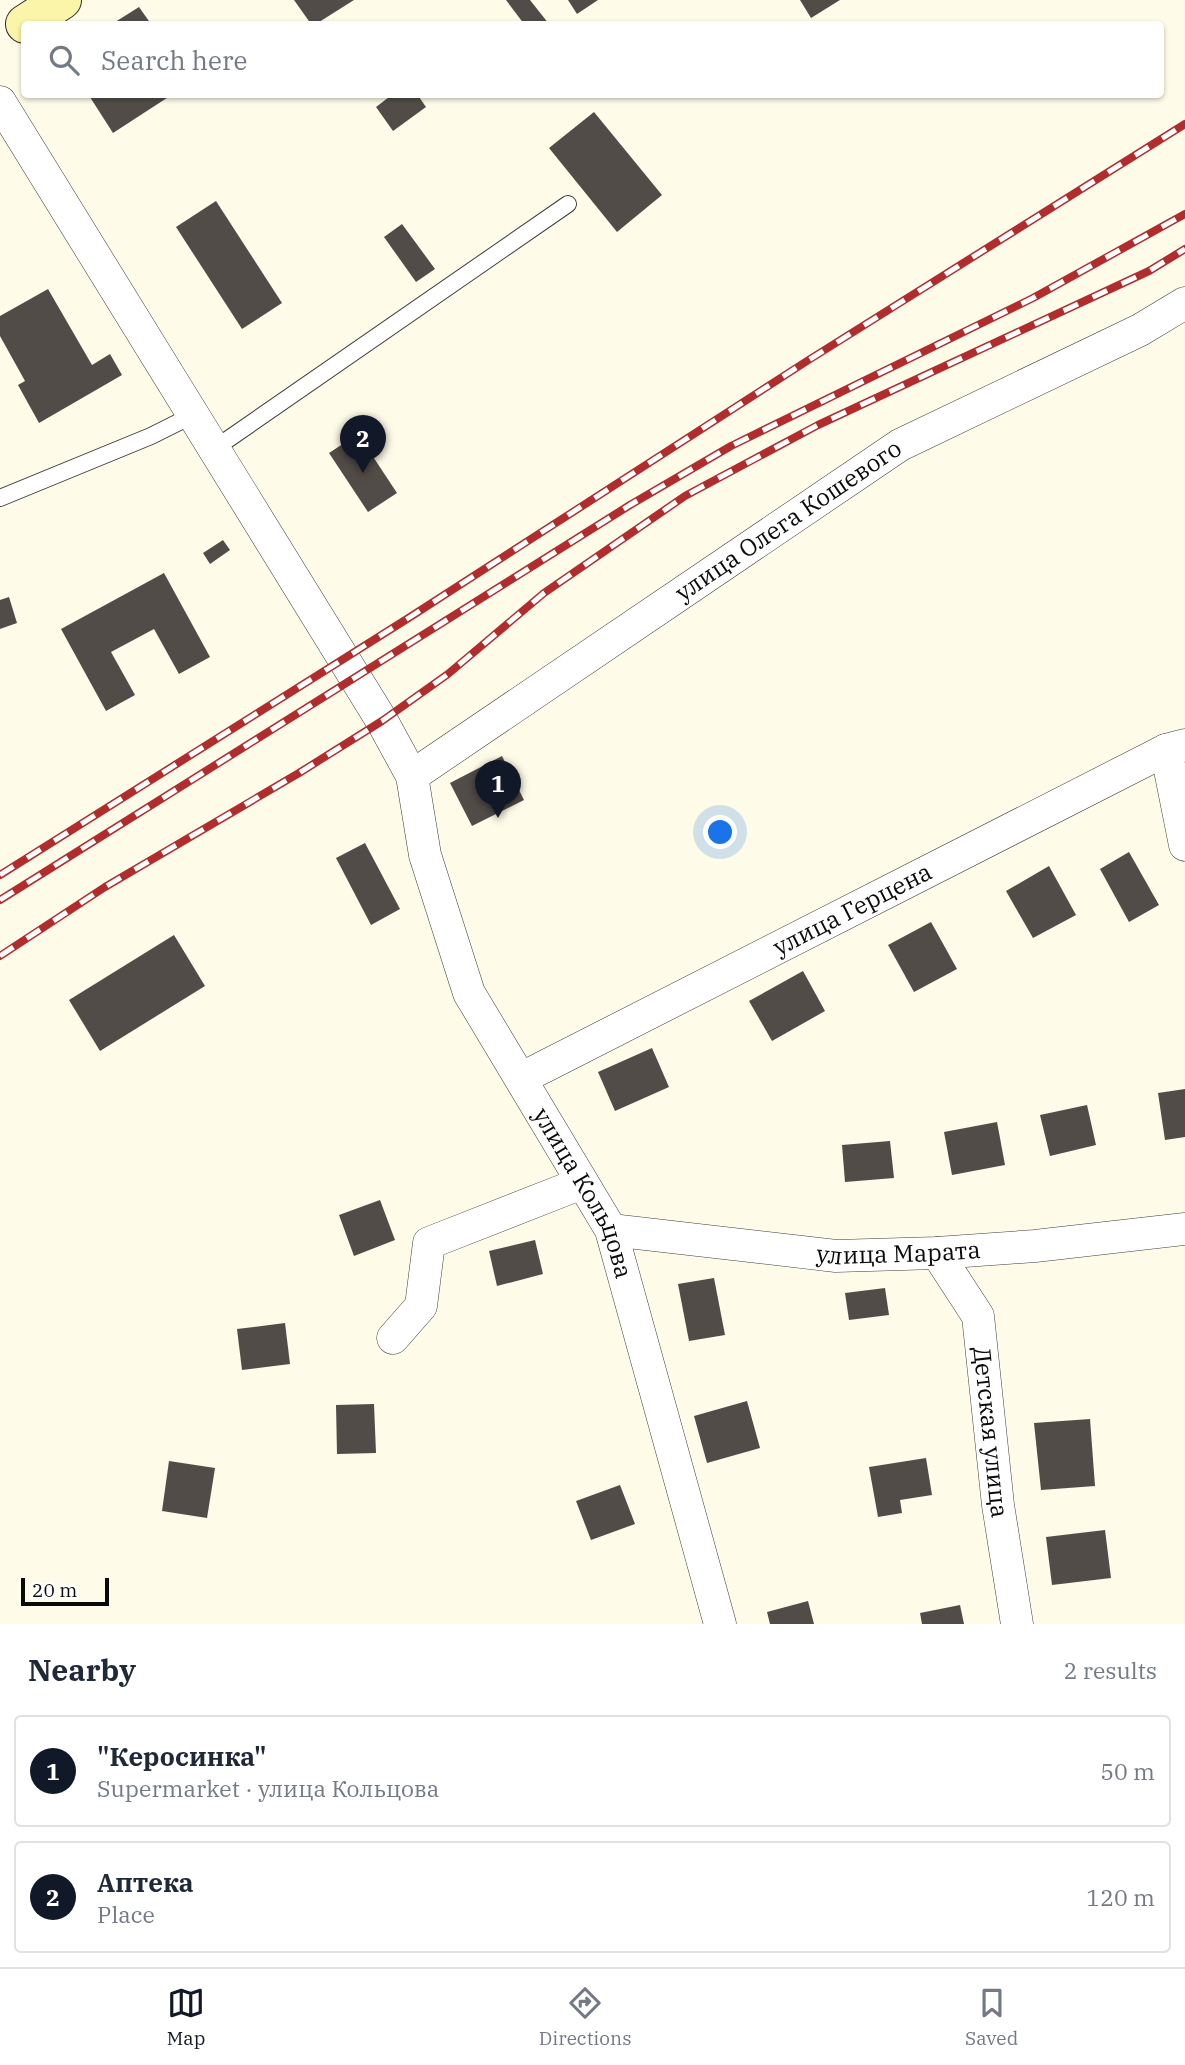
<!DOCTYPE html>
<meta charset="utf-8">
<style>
:root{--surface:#fff;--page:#f2f2f3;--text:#1f2937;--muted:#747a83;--line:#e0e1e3;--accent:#111827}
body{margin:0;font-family:"IBM Plex Serif",serif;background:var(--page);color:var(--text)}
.scale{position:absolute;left:21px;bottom:18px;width:88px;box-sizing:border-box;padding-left:7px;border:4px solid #0a0a0a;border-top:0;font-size:19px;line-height:24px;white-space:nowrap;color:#0a0a0a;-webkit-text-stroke:5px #fff;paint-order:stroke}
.you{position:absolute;left:721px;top:833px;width:24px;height:24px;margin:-18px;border:5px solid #fff;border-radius:50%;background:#1a73e8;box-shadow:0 0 0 10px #1a73e833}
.badge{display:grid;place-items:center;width:46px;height:46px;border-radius:50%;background:var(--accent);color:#fff;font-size:23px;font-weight:700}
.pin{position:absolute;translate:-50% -58px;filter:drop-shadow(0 2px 4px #0008)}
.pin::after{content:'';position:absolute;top:37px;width:24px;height:21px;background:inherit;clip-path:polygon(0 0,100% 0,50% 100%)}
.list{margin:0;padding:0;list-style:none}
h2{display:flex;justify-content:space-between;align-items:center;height:91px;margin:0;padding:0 28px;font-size:30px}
h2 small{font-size:23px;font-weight:400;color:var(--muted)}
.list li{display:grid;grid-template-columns:46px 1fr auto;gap:21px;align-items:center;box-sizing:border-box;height:112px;margin:0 14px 14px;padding:0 14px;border:2px solid var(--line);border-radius:7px}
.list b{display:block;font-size:26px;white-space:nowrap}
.list p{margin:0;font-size:23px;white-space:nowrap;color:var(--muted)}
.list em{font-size:23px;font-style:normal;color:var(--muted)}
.icon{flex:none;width:38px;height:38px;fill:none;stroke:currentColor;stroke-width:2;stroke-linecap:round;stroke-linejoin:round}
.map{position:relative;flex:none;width:1185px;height:1624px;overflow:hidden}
.search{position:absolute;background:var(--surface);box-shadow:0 2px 5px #0004;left:21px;right:21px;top:21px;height:77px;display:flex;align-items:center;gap:18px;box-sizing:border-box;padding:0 24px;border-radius:7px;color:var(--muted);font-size:26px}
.sheet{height:343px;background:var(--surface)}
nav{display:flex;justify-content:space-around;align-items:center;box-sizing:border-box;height:98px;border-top:2px solid var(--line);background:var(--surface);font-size:19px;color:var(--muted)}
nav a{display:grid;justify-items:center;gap:4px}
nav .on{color:var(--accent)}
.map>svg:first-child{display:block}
</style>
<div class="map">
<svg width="1185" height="1624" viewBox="0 0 1185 1624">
<rect width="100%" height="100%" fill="#fefbe9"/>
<!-- building -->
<g fill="#524c48">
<path d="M294,0H354L316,24H311Z"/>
<path d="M506,0H530L549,24H524Z"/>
<path d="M568,0H598L577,14Z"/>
<path d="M800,0H840L811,18Z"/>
<path d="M139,7L151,24H112Z"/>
<path d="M88,94H173L113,133Z"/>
<path d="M393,94H417L426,107L393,131L376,107Z"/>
<path d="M594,112L662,195L617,232L549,148Z"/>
<path d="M216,201L282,303L242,329L176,227Z"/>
<path d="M402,224L435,269L416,282L384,237Z"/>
<path d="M48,289L92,365L110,354L122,375L39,423L18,385L25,381L0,336V316Z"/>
<path d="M358,434L397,493L368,512L329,453Z"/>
<path d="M223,540L230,550L210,564L203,553Z"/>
<path d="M164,573L210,657L179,674L154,629L111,652L135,695L106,711L61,629Z"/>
<path d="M9,597L17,623L0,629V600Z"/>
<path d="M502,756L524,800L472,826L450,783Z"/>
<path d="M365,843L400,909L371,925L336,858Z"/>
<path d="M1129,852L1159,905L1129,922L1100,869Z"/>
<path d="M1049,866L1076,915L1033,938L1006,891Z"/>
<path d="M931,922L957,969L914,992L888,945Z"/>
<path d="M174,935L205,986L100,1051L69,1000Z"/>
<path d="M803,971L825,1011L772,1041L749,1001Z"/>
<path d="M652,1048L669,1087L615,1111L598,1072Z"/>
<path d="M1185,1089V1137L1165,1140L1158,1093Z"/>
<path d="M1087,1105L1096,1145L1050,1156L1040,1115Z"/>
<path d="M997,1122L1005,1165L952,1175L944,1132Z"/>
<path d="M890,1141L894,1178L845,1182L842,1145Z"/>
<path d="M380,1200L395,1240L354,1256L339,1215Z"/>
<path d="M535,1240L543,1274L497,1286L489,1251Z"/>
<path d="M714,1278L725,1335L689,1341L678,1284Z"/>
<path d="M885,1288L889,1315L849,1320L845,1293Z"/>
<path d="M285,1323L290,1364L242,1370L237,1329Z"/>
<path d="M747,1401L760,1448L707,1463L694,1416Z"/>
<path d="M374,1404L376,1453L337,1454L336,1405Z"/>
<path d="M1090,1419L1095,1486L1041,1490L1034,1423Z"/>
<path d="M926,1458L932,1495L900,1500L902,1513L878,1517L869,1467Z"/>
<path d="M169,1461L215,1468L207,1518L162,1511Z"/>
<path d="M620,1485L635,1524L591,1540L576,1501Z"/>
<path d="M1105,1530L1111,1578L1052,1585L1046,1537Z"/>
<path d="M808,1601L814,1624H770L767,1612Z"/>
<path d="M960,1605L964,1624H922L920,1613Z"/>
</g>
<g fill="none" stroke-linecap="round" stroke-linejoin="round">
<defs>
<g id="lane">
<path d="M214,449L568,204"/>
<path d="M0,498L151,436L193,415"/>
</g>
<g id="street">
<path id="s1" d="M0,102L382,721L412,776L425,855L469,993L611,1230L720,1624"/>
<path d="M1166,750L1185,845"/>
<path id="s2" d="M412,776L900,445L1140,330L1185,303"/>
<path id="s3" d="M522,1078L1166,750L1185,745"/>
<path id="s4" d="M611,1230L836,1256L937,1253L1035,1246L1185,1229"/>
<path id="s5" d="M937,1253L978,1316L998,1505L1017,1624"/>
<path d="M393,1338L421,1306L429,1243L582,1183"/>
</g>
<path id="secondary" d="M25,24L62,0"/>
</defs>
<!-- lane casing -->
<use href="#lane" stroke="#3d3d3d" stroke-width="18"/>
<!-- street casing -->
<use href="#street" stroke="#3d3d3d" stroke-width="33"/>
<!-- secondary casing -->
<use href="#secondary" stroke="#2c2c2c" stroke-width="40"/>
<!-- lane -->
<use href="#lane" stroke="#fff" stroke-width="16"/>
<!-- street -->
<use href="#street" stroke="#fff" stroke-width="32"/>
<!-- secondary -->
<use href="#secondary" stroke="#faf5a8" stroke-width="38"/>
<defs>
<g id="rail">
<path d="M0,875L407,619L807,361L1185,124"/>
<path d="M0,900L630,505L731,446L1033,298L1185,214"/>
<path d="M0,956L105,887L299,773L382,721L448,674L544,593L685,496L818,425L1149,271L1185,249"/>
</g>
</defs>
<!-- rail casing -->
<use href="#rail" stroke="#b12c2c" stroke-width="8"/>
<!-- rail -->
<use href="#rail" stroke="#fff" stroke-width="5" stroke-dasharray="16" stroke-linecap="butt"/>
</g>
<g text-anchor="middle" stroke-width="7" stroke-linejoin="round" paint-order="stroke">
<!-- street labels -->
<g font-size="24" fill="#0a0a0a" stroke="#fff">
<text dy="8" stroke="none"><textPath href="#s2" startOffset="455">улица Олега Кошевого</textPath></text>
<text dy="8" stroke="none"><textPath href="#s3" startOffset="371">улица Герцена</textPath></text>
<text dy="8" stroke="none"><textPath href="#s1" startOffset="1246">улица Кольцова</textPath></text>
<text dy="8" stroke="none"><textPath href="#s4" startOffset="289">улица Марата</textPath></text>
<text dy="8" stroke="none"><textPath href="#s5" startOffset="192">Детская улица</textPath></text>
</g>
</g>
</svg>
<div class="scale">20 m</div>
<div class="you"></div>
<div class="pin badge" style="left:498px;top:818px">1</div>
<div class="pin badge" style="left:363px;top:473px">2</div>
<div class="search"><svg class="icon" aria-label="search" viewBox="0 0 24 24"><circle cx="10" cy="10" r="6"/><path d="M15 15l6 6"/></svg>Search here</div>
</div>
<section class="sheet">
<h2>Nearby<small>2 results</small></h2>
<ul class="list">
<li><span class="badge">1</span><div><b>&quot;Керосинка&quot;</b><p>Supermarket · улица Кольцова</p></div><em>50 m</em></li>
<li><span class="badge">2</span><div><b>Аптека</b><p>Place</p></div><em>120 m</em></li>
</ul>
</section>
<nav>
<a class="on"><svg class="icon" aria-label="map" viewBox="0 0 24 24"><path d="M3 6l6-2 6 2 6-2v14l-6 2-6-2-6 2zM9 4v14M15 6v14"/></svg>Map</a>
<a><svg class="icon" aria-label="directions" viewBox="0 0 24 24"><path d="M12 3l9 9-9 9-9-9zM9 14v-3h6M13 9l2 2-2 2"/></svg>Directions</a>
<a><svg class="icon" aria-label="saved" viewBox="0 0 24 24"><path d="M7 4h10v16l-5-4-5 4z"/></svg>Saved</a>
</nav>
